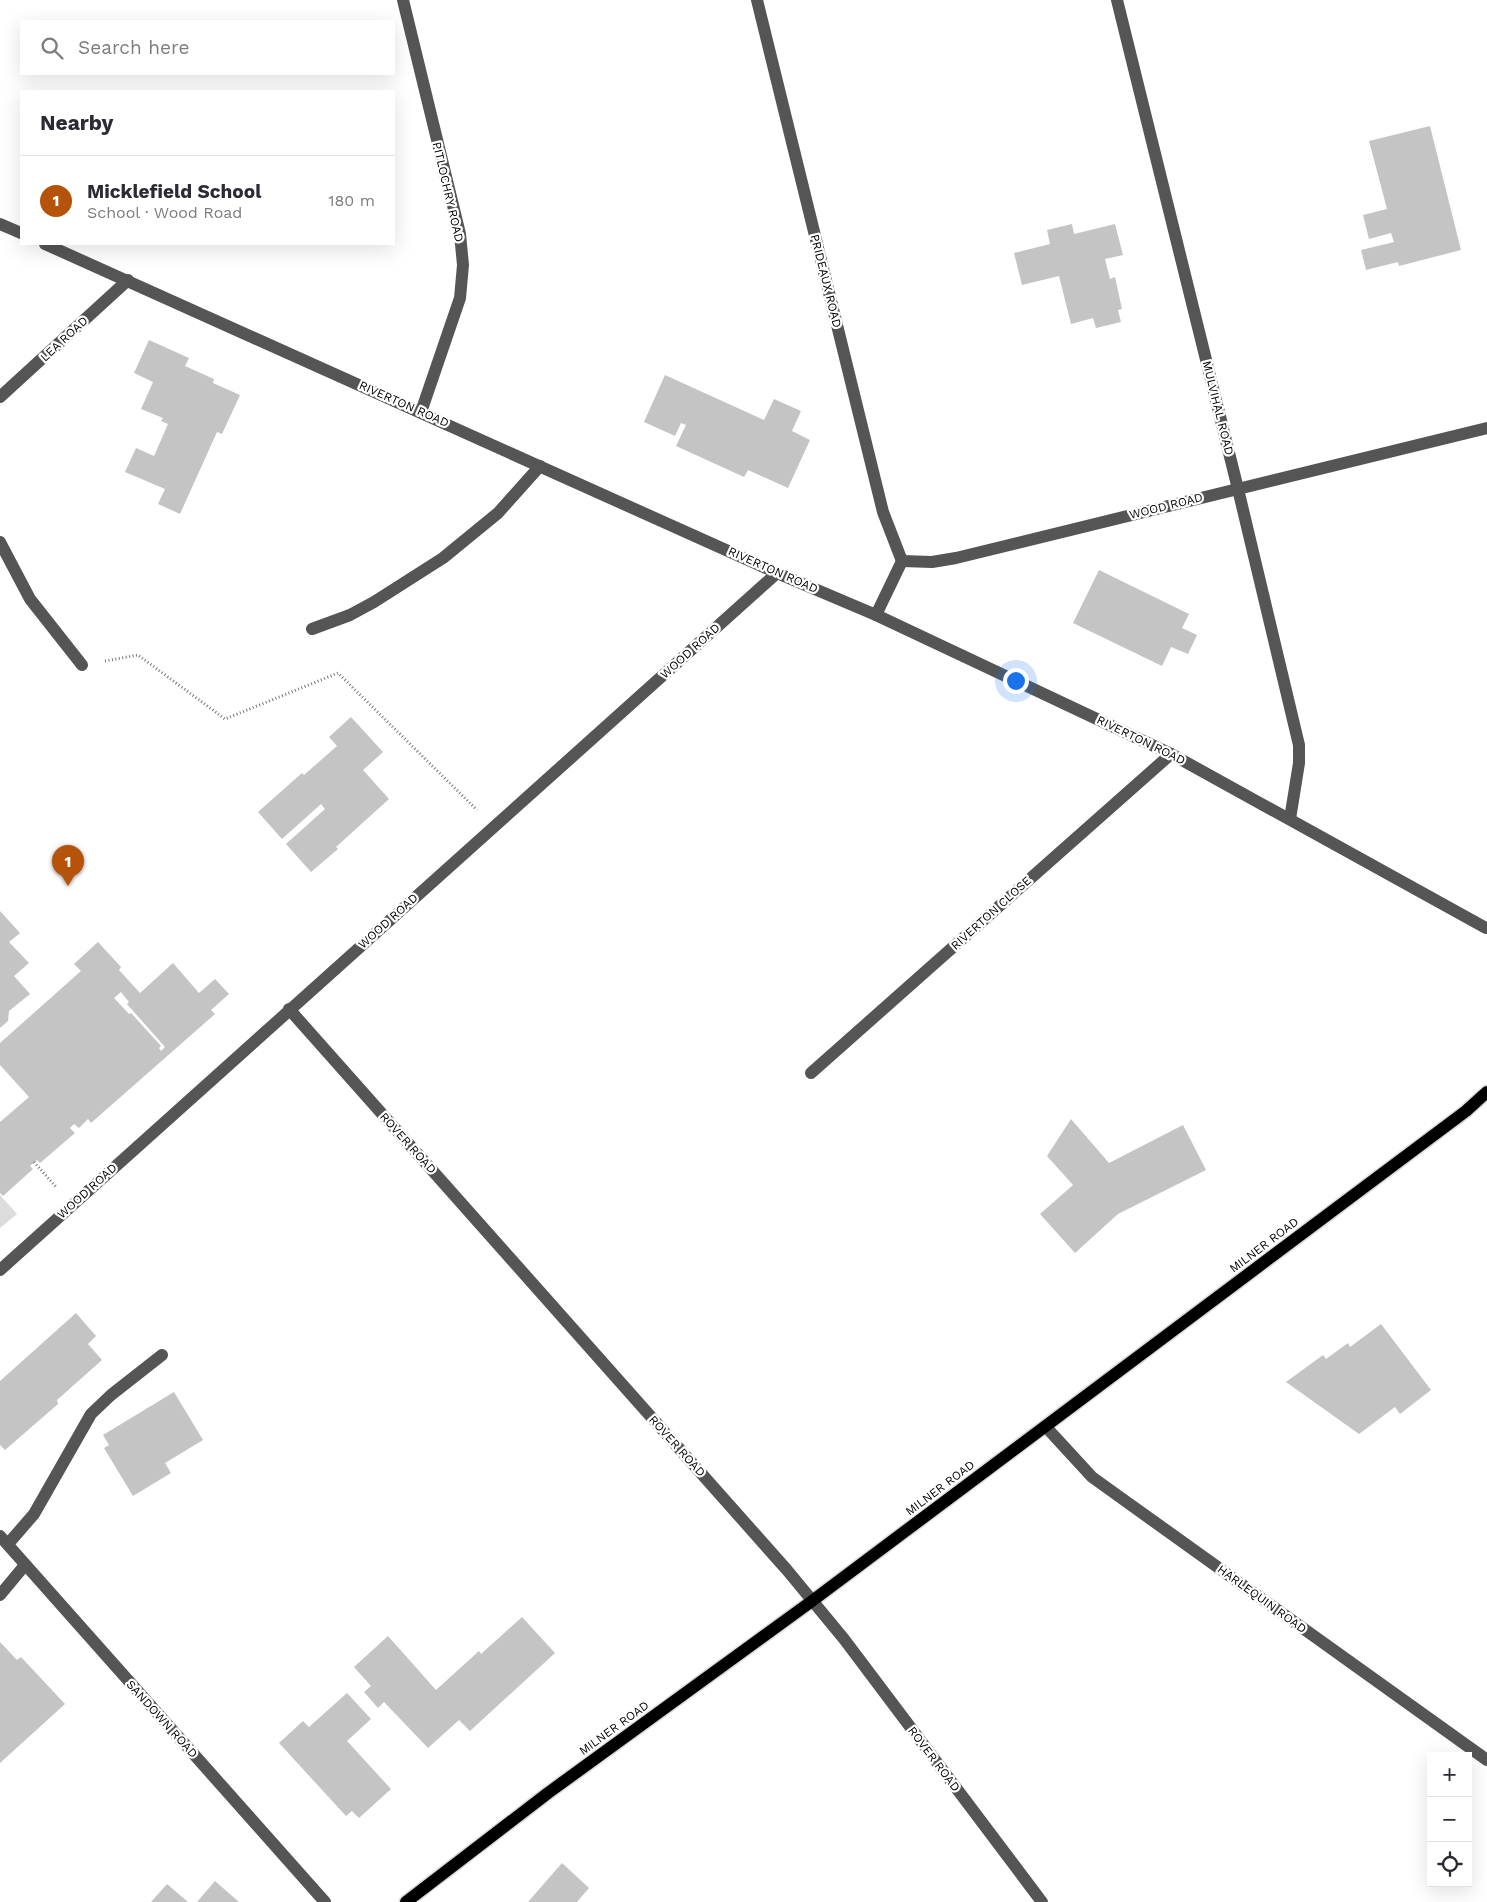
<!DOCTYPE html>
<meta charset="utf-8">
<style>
:root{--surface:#fff;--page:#f7f7f7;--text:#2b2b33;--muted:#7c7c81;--line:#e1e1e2;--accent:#b45309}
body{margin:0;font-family:"Work Sans",sans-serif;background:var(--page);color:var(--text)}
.controls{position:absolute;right:15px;bottom:15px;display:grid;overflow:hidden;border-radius:0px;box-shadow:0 5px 20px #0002}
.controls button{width:45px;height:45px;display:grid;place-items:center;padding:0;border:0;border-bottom:1px solid var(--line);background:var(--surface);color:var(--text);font:25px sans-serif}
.you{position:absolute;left:1015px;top:680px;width:18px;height:18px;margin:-12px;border:4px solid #fff;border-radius:50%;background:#1a73e8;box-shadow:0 0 0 8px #1a73e833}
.badge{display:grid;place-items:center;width:32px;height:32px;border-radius:50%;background:var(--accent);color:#fff;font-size:16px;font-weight:700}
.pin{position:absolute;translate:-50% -41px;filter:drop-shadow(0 1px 2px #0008)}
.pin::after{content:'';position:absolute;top:26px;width:18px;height:15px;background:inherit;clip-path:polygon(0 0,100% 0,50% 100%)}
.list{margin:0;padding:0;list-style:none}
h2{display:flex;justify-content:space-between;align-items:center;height:65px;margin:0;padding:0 20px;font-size:21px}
h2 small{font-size:16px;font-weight:400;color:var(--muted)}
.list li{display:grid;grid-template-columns:32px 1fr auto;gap:15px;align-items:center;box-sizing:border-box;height:90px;padding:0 20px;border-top:1px solid var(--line)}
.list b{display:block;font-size:19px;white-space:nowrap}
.list p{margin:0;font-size:16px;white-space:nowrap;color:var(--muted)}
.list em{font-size:16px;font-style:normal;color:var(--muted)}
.icon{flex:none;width:28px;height:28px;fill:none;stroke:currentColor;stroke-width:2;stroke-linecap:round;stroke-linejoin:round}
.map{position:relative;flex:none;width:1487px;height:1902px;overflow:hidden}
.search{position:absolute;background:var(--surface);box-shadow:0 5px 20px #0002;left:20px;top:20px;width:375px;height:55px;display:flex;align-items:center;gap:12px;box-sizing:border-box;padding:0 18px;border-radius:0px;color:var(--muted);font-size:19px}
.panel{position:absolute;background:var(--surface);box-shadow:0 5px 20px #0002;left:20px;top:90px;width:375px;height:155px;border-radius:0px}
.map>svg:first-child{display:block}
</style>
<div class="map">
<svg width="1487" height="1902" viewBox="0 0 1487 1902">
<rect width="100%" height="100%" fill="#fff"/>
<!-- green -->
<path fill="#dcdcdc" d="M0,1195L17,1214L0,1228Z"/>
<!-- building -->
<g fill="#c4c4c4" fill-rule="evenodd">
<path d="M1430,126L1461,250L1399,266L1398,262L1366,270L1361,250L1394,242L1391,233L1369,239L1363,215L1387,209L1369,141Z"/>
<path d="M1072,224L1074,234L1115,224L1123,255L1105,259L1110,279L1115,277L1122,309L1118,310L1121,322L1096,328L1093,318L1071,324L1059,276L1022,285L1014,253L1050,244L1047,230Z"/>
<path d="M149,340L189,358L185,366L214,379L213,383L240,395L222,434L217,432L180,514L158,504L165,489L125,472L136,448L154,456L168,424L161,421L163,418L141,409L153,382L134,373Z"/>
<path d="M665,375L764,420L774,399L801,411L792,431L810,440L788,488L748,470L744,477L676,446L686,425L681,423L675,436L644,422Z"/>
<path d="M1099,570L1189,614L1182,628L1197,635L1188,654L1171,647L1162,666L1073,623Z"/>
<path d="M351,717L383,752L363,770L389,799L336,847L338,849L311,872L286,844L325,809L321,804L282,839L258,812L302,773L304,775L337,746L329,737Z"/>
<path d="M0,911L20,933L9,942L29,963L14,976L30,994L9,1011L8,1021L0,1028Z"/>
<path d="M98,942L121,967L119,970L140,993L173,963L199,993L215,979L229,994L211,1010L215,1014L91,1123L88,1119L79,1128L74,1124L70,1128L75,1133L40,1163L37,1160L30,1166L33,1169L3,1196L0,1193V1122L29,1097L0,1065V1043L81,971L74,964ZM121,992L129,1002L127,1004L165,1047L161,1051L159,1048L161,1046L131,1013L129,1014L114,998Z"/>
<path d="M1071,1119L1109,1163L1183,1125L1206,1170L1118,1214L1075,1253L1040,1214L1073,1185L1047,1156Z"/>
<path d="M76,1313L96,1336L88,1344L102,1360L57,1400L58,1404L5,1450L0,1445V1381Z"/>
<path d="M1381,1324L1431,1390L1400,1414L1395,1407L1359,1434L1286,1382L1323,1355L1326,1359L1348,1343L1350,1347Z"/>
<path d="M174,1392L203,1440L165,1463L171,1473L133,1496L104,1448L109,1445L103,1435Z"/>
<path d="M522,1617L555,1653L470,1731L459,1720L428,1748L384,1702L378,1708L364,1692L371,1686L354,1667L388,1636L436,1690L479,1651L481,1654Z"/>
<path d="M0,1642L17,1660L21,1657L65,1704L0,1763Z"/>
<path d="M347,1693L371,1719L347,1741L391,1789L359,1818L352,1811L346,1816L279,1743L303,1721L309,1727Z"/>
<path d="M562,1863L589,1888L577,1902H528Z"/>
<path d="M215,1881L239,1902H197Z"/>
<path d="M167,1884L188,1902H151Z"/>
</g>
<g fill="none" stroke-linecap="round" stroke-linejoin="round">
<defs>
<path id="major" d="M406,1902L548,1793L812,1601L1466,1111L1487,1092"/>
</defs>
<!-- major casing -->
<use href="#major" stroke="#dbdbdb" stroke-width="15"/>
<!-- path -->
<g stroke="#777" stroke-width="3" stroke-dasharray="1 2.5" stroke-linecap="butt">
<path d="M105,661L138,655L225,719L338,673L477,810"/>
<path d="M34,1162L57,1188"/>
</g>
<!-- minor -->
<g stroke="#555" stroke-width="12">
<path d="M403,0L460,234L463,265L460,298L421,412"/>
<path d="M757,0L883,512L902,561"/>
<path d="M1117,0L1238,489L1299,745V763L1290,819"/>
<path d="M0,224L21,233"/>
<path d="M45,244L777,573L876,615L1171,754L1486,928"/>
<path d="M0,397L128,280"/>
<path d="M0,542L30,599L82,665"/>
<path d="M902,561L932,562L956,558L1487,428"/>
<path d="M876,615L902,561"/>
<path d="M312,629L350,615L374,602L443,558L498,513L540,466"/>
<path d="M289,1009L787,1570L844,1639L1042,1902"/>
<path d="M811,1073L1171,754"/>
<path d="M0,1270L777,573"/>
<path d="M1046,1427L1092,1477L1117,1495L1487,1760"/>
<path d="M0,1536L325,1902"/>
<path d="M8,1544L34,1514L91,1414L111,1395L162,1355"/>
<path d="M0,1595L25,1565"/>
</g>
<!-- major -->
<use href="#major" stroke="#000" stroke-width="12"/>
</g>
<g text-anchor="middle" stroke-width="4.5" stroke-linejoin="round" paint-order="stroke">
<!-- street labels -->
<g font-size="12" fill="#000" stroke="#fff">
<text transform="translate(448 192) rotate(77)" y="4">PITLOCHRY ROAD</text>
<text transform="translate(826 281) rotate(76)" y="4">PRIDEAUX ROAD</text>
<text transform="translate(64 339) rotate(-43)" y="4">LEA ROAD</text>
<text transform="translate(404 404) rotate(24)" y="4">RIVERTON ROAD</text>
<text transform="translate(1218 408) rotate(76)" y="4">MULVIHAL ROAD</text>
<text transform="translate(1166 506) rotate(-14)" y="4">WOOD ROAD</text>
<text transform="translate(773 570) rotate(24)" y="4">RIVERTON ROAD</text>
<text transform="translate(690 651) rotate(-42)" y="4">WOOD ROAD</text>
<text transform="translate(1141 740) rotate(26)" y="4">RIVERTON ROAD</text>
<text transform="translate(991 913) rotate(-42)" y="4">RIVERTON CLOSE</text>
<text transform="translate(388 921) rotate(-42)" y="4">WOOD ROAD</text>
<text transform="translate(408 1143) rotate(48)" y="4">ROVER ROAD</text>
<text transform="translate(87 1191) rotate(-42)" y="4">WOOD ROAD</text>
<text transform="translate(1264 1245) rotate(-37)" y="4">MILNER ROAD</text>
<text transform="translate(677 1446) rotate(48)" y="4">ROVER ROAD</text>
<text transform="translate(940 1488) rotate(-37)" y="4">MILNER ROAD</text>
<text transform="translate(1262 1599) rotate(36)" y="4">HARLEQUIN ROAD</text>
<text transform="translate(162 1719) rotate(48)" y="4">SANDOWN ROAD</text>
<text transform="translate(614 1728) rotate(-36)" y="4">MILNER ROAD</text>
<text transform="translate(934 1759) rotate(53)" y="4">ROVER ROAD</text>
</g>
</g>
</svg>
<div class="controls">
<button>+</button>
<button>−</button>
<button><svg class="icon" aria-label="locate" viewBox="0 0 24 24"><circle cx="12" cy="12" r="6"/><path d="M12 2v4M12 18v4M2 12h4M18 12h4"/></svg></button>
</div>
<div class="you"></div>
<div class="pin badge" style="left:68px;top:886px">1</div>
<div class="search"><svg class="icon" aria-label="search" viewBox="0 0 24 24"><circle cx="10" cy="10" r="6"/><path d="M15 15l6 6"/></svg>Search here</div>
<section class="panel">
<h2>Nearby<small></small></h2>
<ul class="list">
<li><span class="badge">1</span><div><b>Micklefield School</b><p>School · Wood Road</p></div><em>180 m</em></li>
</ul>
</section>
</div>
